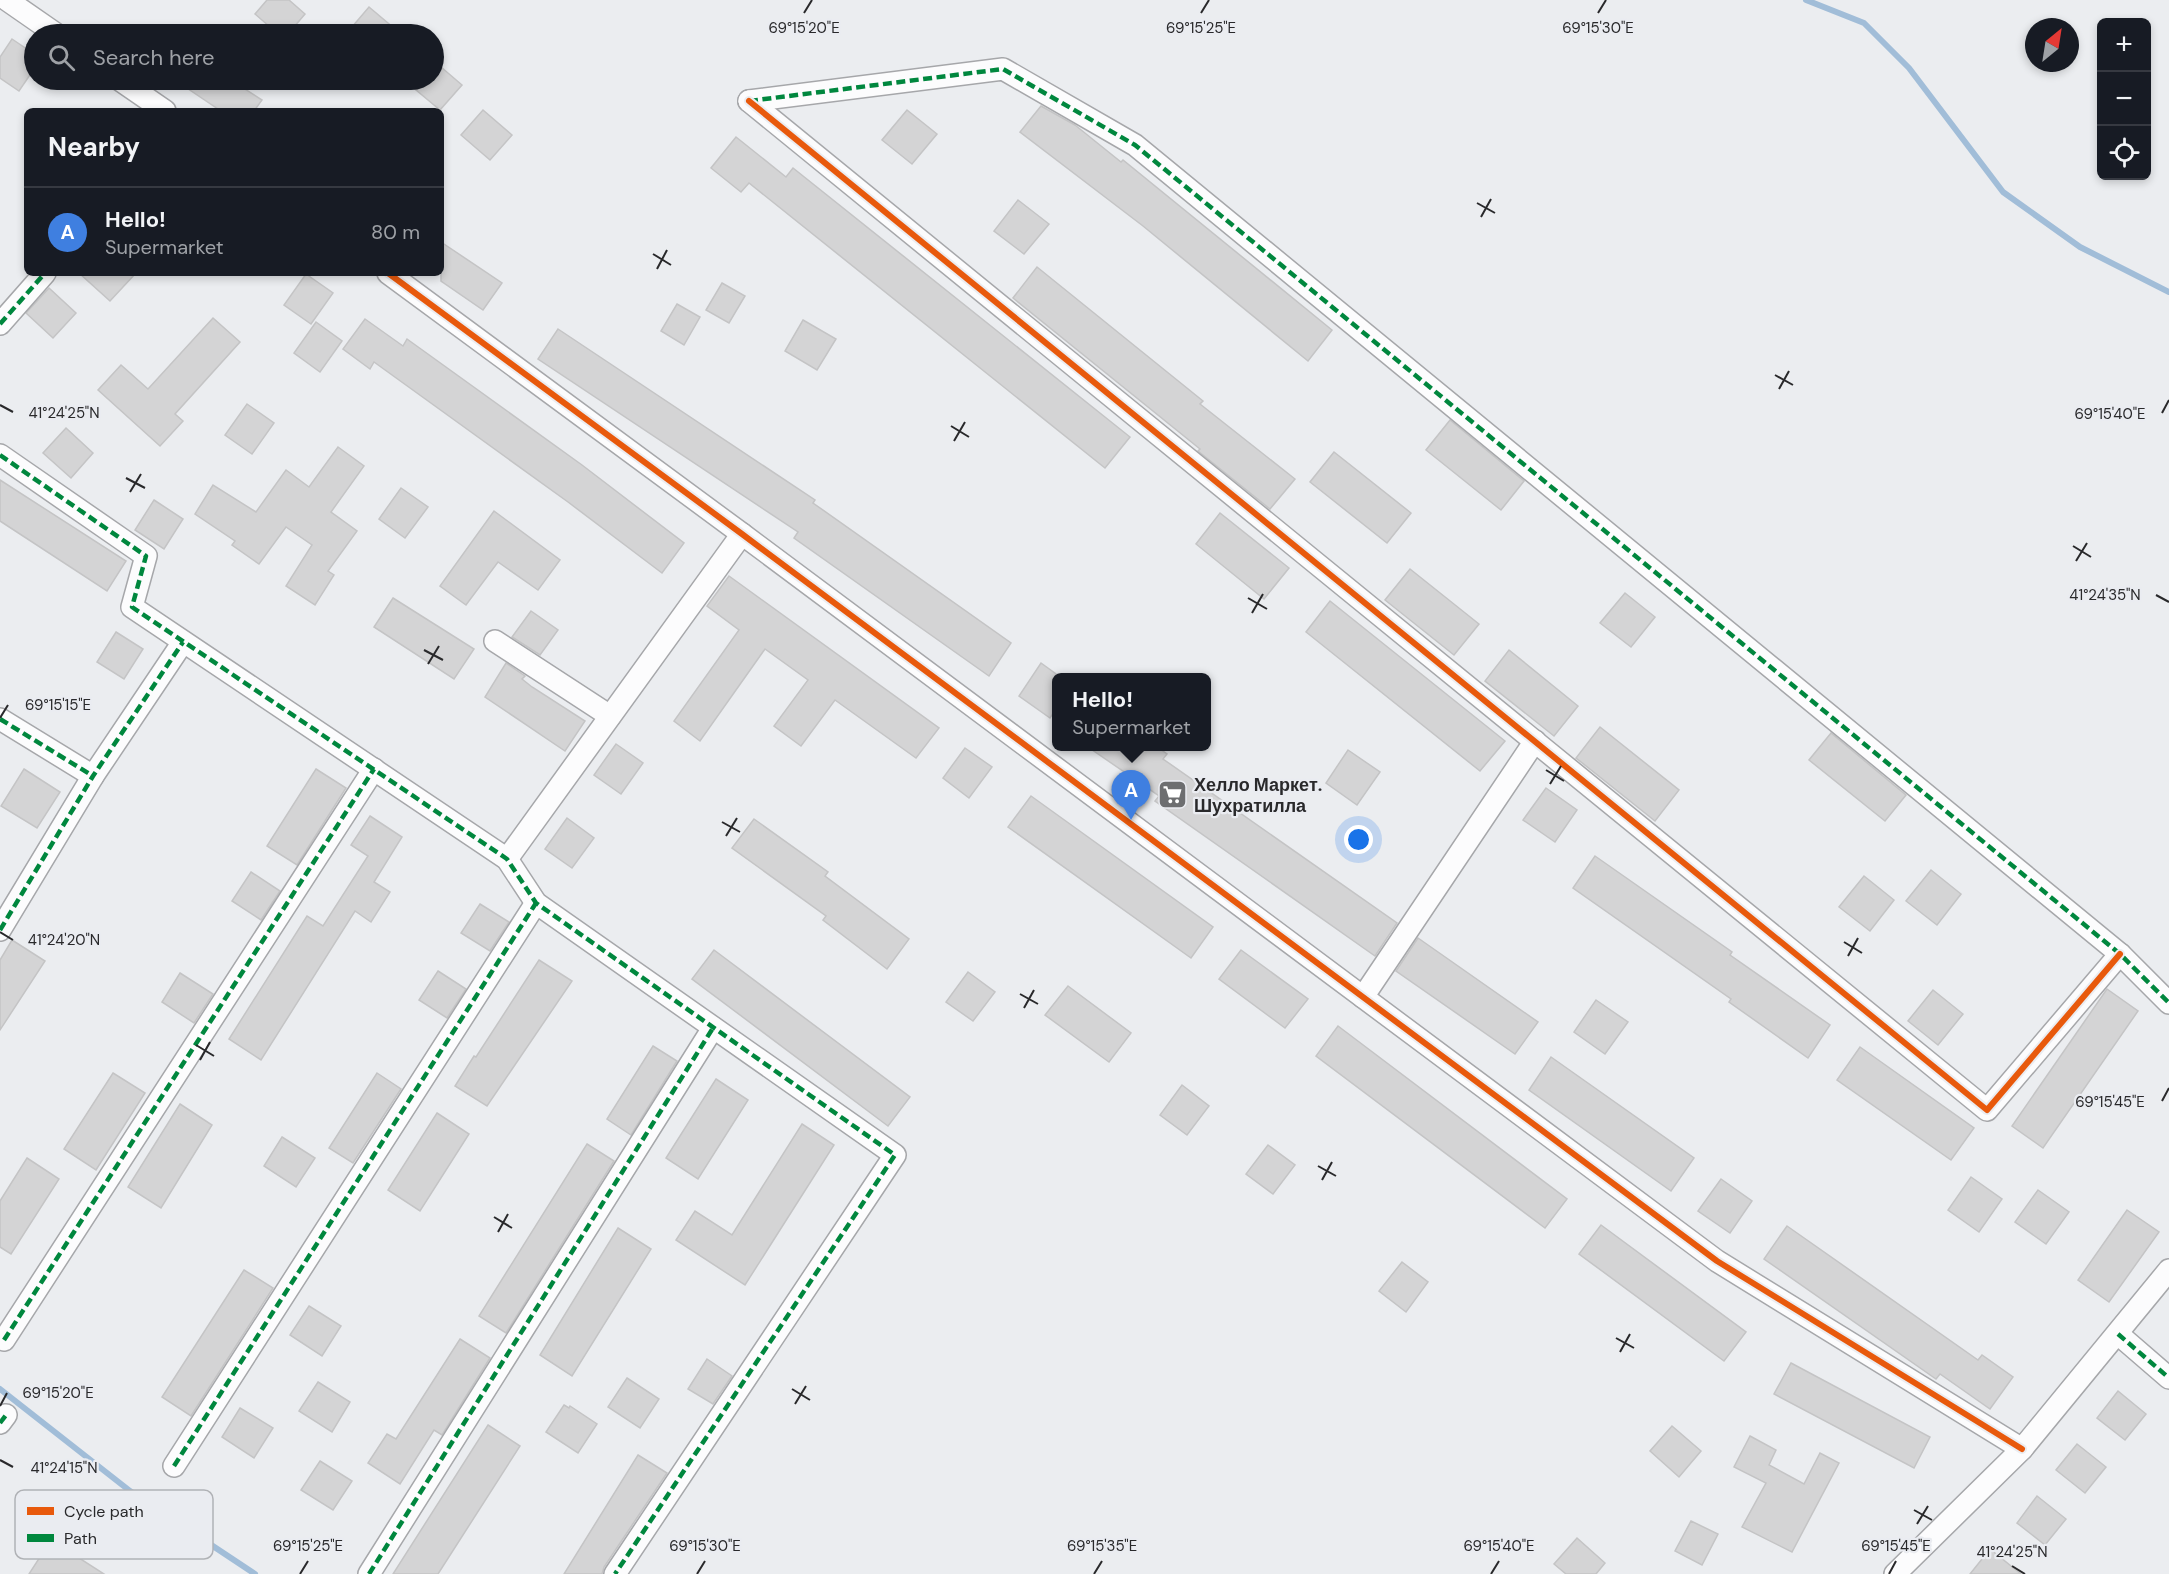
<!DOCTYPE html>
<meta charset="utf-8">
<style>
:root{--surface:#171b24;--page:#20242c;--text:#f1f3f6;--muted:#9ea1a6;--line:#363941;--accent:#7c3aed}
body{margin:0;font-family:"DM Sans",sans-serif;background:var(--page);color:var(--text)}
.controls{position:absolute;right:18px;top:18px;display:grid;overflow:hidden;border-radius:9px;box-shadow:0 3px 9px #0003}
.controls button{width:54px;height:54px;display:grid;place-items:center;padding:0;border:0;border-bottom:2px solid var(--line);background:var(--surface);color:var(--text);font:30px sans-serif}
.compass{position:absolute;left:2025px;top:18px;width:54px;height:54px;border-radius:50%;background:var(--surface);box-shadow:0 3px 9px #0003;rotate:30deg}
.you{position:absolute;left:1359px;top:840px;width:21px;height:21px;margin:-15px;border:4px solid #fff;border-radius:50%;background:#1a73e8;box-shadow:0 0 0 9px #1a73e833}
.badge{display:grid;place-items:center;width:39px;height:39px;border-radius:50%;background:var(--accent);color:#fff;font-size:20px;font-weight:700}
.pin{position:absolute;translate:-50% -50px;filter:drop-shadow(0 2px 3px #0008)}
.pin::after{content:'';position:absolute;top:32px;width:21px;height:18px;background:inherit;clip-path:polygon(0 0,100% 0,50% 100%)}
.popup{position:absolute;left:1052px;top:673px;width:159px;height:78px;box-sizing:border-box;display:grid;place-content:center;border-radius:9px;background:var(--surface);filter:drop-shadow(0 2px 4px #0005);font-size:20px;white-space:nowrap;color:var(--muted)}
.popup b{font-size:22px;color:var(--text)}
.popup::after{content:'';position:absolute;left:50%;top:100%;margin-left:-12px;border:12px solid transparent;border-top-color:var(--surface)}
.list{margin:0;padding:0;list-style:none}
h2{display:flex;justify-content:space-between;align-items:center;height:78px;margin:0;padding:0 24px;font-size:26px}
h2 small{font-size:20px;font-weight:400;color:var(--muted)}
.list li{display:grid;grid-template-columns:39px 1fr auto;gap:18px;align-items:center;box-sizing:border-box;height:90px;padding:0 24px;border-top:2px solid var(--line)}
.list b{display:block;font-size:22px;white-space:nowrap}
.list p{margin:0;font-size:20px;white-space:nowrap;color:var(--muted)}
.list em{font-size:20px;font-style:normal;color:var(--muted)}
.icon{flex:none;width:33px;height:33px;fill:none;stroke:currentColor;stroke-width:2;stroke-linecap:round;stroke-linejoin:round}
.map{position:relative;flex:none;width:2169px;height:1574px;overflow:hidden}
.search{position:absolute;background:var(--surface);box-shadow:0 3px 9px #0003;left:24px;top:24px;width:420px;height:66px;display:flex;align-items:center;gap:15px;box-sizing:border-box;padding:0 21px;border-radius:33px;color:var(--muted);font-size:22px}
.panel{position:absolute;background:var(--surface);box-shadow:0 3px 9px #0003;left:24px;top:108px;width:420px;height:168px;border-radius:9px}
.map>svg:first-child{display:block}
</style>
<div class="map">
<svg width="2169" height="1574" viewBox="0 0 2169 1574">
<rect width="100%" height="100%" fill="#ebedf0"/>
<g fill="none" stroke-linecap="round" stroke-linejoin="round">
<!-- stream -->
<g stroke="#a1bdd8" stroke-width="6">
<path d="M1806,0L1864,23L1909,68L2003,192L2080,247L2169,292"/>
<path d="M0,1389L130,1491L255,1574"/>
</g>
</g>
<!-- building -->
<g fill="#d4d4d5" stroke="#c4c4c5" stroke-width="1.5">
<path d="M267,0H289L305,14L288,34H278L255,14Z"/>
<path d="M369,7L401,34H346Z"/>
<path d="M12,39L34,54V69L19,91L0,78V57Z"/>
<path d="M434,61L462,85L440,110L404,80H434Z"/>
<path d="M175,80H231L262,100L254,111H221Z"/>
<path d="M1041,106L1075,125L1121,162L1123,160L1332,330L1308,361L1143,226L1020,132Z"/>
<path d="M483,110L512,135L490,160L461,135Z"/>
<path d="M907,110L937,134L912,164L882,140Z"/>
<path d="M736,137L786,177L793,168L1130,437L1105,468L749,183L741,192L711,168Z"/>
<path d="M1018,200L1049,224L1024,254L994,231Z"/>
<path d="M441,242L502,283L483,310L441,281Z"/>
<path d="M1037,267L1203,401L1200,404L1295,479L1270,509L1198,451L1200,449L1013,298Z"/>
<path d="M79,273H136L110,301Z"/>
<path d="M306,274L333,293L311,324L284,305Z"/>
<path d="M722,283L745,296L729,323L706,310Z"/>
<path d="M49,288L76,313L53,338L26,313Z"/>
<path d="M677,304L700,317L684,345L661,331Z"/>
<path d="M213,318L240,342L175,414L183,421L160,446L98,390L121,365L148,389Z"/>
<path d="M365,319L403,346L407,339L582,465L684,543L662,573L568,502L374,362L370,369L343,349Z"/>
<path d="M803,320L836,339L817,370L785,351Z"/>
<path d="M316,322L342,341L320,372L294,353Z"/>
<path d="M558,329L815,500L813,503L1011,643L989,676L794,538L798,532L538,359Z"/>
<path d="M247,404L274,423L252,454L225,435Z"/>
<path d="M1450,420L1524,481L1501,510L1426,450Z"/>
<path d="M66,428L93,453L71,478L43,453Z"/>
<path d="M338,447L364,466L331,512L357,531L328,571L334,575L315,605L286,586L312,545L286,527L259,564L232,545L235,541L195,514L213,485L256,512L286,470L309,487Z"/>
<path d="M1334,452L1411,513L1387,543L1310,482Z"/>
<path d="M0,480L126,561L107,591L0,521Z"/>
<path d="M401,488L428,507L405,538L379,519Z"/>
<path d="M154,500L183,519L164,549L135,530Z"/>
<path d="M494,511L560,560L538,590L498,562L466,605L440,586Z"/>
<path d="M1220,513L1289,568L1264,599L1196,544Z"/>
<path d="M1410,569L1479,624L1454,655L1385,600Z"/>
<path d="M729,576L939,728L916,758L835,700L801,746L774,726L808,680L765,649L700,741L674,721L739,630L707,606Z"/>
<path d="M1625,593L1655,617L1631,647L1600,623Z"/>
<path d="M393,598L474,649L454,679L374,627Z"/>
<path d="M1330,601L1505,741L1480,771L1306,632Z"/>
<path d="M531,611L558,630L540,655L512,637Z"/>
<path d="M116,632L143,649L124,679L97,662Z"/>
<path d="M1509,650L1578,706L1554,736L1485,681Z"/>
<path d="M506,663L525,676L522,679L532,687L585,721L565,751L485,697Z"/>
<path d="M1041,663L1056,674V709L1050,718L1019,696Z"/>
<path d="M1600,727L1679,790L1655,821L1576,758Z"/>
<path d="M1831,733L1906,795L1885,821L1809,760Z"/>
<path d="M616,744L643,763L621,794L594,775Z"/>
<path d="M1088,747H1157L1167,754L1163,759L1397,923L1375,956L1155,801L1159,796Z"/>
<path d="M965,748L992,767L969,798L943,778Z"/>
<path d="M1348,750L1380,772L1357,805L1326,783Z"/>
<path d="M24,769L60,792L37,828L1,806Z"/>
<path d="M316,769L346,788L297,865L267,846Z"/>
<path d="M1546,788L1577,810L1555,842L1523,820Z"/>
<path d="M1031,796L1213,927L1191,958L1008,827Z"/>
<path d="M370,816L402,837L374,882L390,892L371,922L355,911L261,1060L229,1039L307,916L323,926L368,856L351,845Z"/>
<path d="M567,818L594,838L572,868L545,849Z"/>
<path d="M754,819L828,872L825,876L909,939L887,969L823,920L826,916L732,848Z"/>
<path d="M1595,856L1732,952L1730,955L1830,1025L1808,1058L1729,1002L1731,999L1573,888Z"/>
<path d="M1931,870L1961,894L1937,925L1906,901Z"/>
<path d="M251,872L280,891L261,920L232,901Z"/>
<path d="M1864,876L1894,900L1870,931L1839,907Z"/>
<path d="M480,904L509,922L490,951L461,933Z"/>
<path d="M1418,938L1538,1022L1515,1054L1396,971Z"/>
<path d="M12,940L45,961L0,1030V960Z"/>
<path d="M714,950L910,1097L888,1126L692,979Z"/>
<path d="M1241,950L1308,999L1285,1028L1219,979Z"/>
<path d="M539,960L572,981L487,1106L455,1086L474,1056L476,1057Z"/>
<path d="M438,971L466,989L447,1018L419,1000Z"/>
<path d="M968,972L995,992L973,1021L946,1002Z"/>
<path d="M180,973L213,994L194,1023L162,1002Z"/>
<path d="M1068,986L1131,1033L1109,1062L1045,1015Z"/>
<path d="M2107,989L2138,1011L2043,1148L2012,1126Z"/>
<path d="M1933,990L1963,1014L1938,1045L1908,1021Z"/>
<path d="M1596,1000L1628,1022L1605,1054L1574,1032Z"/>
<path d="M1338,1026L1567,1199L1545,1228L1316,1056Z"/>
<path d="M653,1046L677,1061L631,1135L607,1119Z"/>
<path d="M1860,1047L1974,1128L1951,1160L1837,1080Z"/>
<path d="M1551,1057L1694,1158L1671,1191L1529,1090Z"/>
<path d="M113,1073L145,1093L96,1170L64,1149Z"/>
<path d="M377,1073L401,1089L353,1163L329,1148Z"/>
<path d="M716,1079L748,1100L698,1179L666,1158Z"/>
<path d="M1182,1085L1209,1106L1187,1135L1160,1115Z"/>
<path d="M180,1104L212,1125L161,1208L128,1187Z"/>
<path d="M437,1113L469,1134L420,1211L388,1190Z"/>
<path d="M802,1124L834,1145L745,1285L676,1240L695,1211L732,1235Z"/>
<path d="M282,1137L315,1158L296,1187L264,1166Z"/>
<path d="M587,1144L614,1161L506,1333L479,1316Z"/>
<path d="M1268,1145L1295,1165L1273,1194L1246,1174Z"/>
<path d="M27,1158L59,1179L11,1254L0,1247V1201Z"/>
<path d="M1971,1177L2002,1199L1979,1232L1948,1210Z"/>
<path d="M1721,1179L1752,1201L1730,1233L1698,1211Z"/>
<path d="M2038,1190L2069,1212L2046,1244L2015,1222Z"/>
<path d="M2127,1210L2159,1232L2109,1302L2078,1280Z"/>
<path d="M1601,1225L1746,1332L1724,1361L1579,1254Z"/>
<path d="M1787,1226L1978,1360L1982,1355L2013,1377L1990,1409L1940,1374L1936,1379L1764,1259Z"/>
<path d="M618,1228L651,1249L572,1376L540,1355Z"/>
<path d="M1402,1262L1428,1282L1406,1312L1379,1291Z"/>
<path d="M244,1270L273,1288L191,1416L162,1397Z"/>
<path d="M309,1306L341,1326L322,1356L290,1335Z"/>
<path d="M460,1339L490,1358L442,1435L434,1430L400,1484L368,1463L387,1434L396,1439Z"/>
<path d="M707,1359L732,1376L713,1404L688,1389Z"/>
<path d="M1791,1363L1930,1437L1914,1468L1774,1394Z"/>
<path d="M627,1378L659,1399L640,1428L608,1407Z"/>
<path d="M318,1382L350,1402L332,1432L299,1411Z"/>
<path d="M2118,1391L2146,1414L2125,1440L2097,1418Z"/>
<path d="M564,1405L569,1408L570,1406L597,1424L578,1453L546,1432Z"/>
<path d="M240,1408L273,1428L254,1458L222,1437Z"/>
<path d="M488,1425L520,1446L438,1574H393Z"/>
<path d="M1672,1426L1701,1451L1679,1477L1650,1451Z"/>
<path d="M1750,1436L1776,1450L1769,1465L1804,1484L1820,1453L1839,1463L1792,1552L1742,1527L1766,1483L1734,1467Z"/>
<path d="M2077,1444L2106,1467L2085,1493L2056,1470Z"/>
<path d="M638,1455L667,1473L604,1567L602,1574H564Z"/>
<path d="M320,1461L352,1481L333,1510L301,1490Z"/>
<path d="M2037,1496L2066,1519L2045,1545L2017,1523Z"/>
<path d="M1691,1521L1718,1534L1702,1565L1675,1551Z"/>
<path d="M1577,1538L1605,1563L1596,1574H1566L1554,1564Z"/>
<path d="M51,1540L104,1574H29Z"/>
<path d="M1990,1549L2021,1574H1970Z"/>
</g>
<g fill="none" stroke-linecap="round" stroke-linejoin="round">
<defs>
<g id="minor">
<path d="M7,0L56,34"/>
<path d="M120,80L165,111"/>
<path d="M749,101L1987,1110L2120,954"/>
<path d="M749,101L1003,69L1135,145L2120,954L2169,1003"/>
<path d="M388,273L742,534L1717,1261L2022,1449"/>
<path d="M0,324L45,273"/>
<path d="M0,455L146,556L132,607L507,859L536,903L895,1155L615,1574"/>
<path d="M495,641L610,716"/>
<path d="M0,719L93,776"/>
<path d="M507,859L742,534"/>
<path d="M0,930L93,776L183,642"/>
<path d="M1363,997L1535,741"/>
<path d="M2118,1334L2169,1378"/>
<path d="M4,1340L374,769"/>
<path d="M0,1423L6,1415"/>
<path d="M174,1466L536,903"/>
<path d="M369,1574L713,1028"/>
<path d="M1895,1574L2022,1449L2169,1270"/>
</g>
</defs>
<!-- minor casing -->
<use href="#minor" stroke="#a6a7aa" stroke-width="24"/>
<!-- minor -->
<use href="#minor" stroke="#fcfcfd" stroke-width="21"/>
<!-- quiet -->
<g stroke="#00873e" stroke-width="4.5" stroke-dasharray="9 4.5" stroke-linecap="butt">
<path d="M749,101L1003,69L1135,145L2120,954L2169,1003"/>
<path d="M0,324L45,273"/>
<path d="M0,455L146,556L132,607L507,859L536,903L895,1155L615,1574"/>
<path d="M0,719L93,776"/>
<path d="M0,930L93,776L183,642"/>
<path d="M2118,1334L2169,1378"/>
<path d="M4,1340L374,769"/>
<path d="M0,1423L6,1415"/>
<path d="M174,1466L536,903"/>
<path d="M369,1574L713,1028"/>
</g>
<defs>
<g id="cycleway">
<path d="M749,101L1987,1110L2120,954"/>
<path d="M388,273L742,534L1717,1261L2022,1449"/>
</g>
</defs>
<!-- cycleway casing -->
<use href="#cycleway" stroke="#eaecf1" stroke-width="10"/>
<!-- cycleway -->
<use href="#cycleway" stroke="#e8590c" stroke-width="6"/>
</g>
<!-- ticks -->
<path fill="none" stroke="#29292b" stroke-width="2" d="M804,13L812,0M1201,13L1209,0M1598,13L1606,0M1477,203L1495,213M1481,217L1491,199M653,254L671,265M657,269L667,250M1775,375L1793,385M1779,389L1789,371M0,405L13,412M2162,413L2169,400M951,426L969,437M954,441L965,422M126,478L145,488M130,492L141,474M2073,546L2091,557M2076,561L2087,543M2156,595L2169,602M1248,598L1267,609M1252,613L1263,594M424,650L443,660M428,664L439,646M0,718L8,705M1546,770L1564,781M1550,784L1561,766M722,822L740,832M726,836L737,818M0,932L13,940M1844,942L1862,953M1848,956L1858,938M1020,994L1038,1004M1024,1008L1034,990M196,1045L214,1056M200,1060L210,1042M2162,1101L2169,1088M1318,1166L1336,1176M1322,1180L1332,1162M494,1217L512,1228M498,1232L508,1214M1616,1338L1634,1348M1620,1352L1630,1334M792,1389L810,1400M795,1404L806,1386M0,1406L7,1393M0,1460L13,1467M1914,1510L1932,1520M1917,1524L1928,1506M2012,1566L2025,1574M300,1574L308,1561M697,1574L705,1561M1094,1574L1102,1561M1491,1574L1499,1561M1889,1574L1896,1561"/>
<!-- icons -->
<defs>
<symbol id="supermarket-square" viewBox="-11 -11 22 22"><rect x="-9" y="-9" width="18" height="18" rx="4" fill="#6d6e70" stroke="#eaecf1"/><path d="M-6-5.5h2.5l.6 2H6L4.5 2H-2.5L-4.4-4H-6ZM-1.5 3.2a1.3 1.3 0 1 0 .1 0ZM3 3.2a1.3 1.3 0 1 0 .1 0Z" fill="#fff"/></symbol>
</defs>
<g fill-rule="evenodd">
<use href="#supermarket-square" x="1156" y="778" width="33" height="33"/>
</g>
<g text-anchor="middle" stroke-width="4.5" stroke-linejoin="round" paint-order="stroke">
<!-- poi labels -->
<g font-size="18" font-weight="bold" fill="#29292b" stroke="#eaecf1" text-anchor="start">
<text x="1194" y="791">Хелло Маркет.<tspan x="1194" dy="21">Шухратилла</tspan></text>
</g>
</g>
<!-- legend -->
<rect x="15" y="1490" width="198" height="69" rx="9" fill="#eaecf1" stroke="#b0b2b6" stroke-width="1.5"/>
<rect x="27" y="1507" width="27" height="8" fill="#e8590c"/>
<rect x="27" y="1534" width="27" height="8" fill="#00873e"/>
<g font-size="16" fill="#29292b">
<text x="64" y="1517">Cycle path</text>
<text x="64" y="1544">Path</text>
</g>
<g font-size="15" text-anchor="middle" fill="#29292b" stroke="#eaecf1" stroke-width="4.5" stroke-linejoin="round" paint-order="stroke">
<text x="1201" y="33">69°15'25"E</text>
<text x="804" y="33">69°15'20"E</text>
<text x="1598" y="33">69°15'30"E</text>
<text x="64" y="418">41°24'25"N</text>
<text x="2110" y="419">69°15'40"E</text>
<text x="2105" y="600">41°24'35"N</text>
<text x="58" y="710">69°15'15"E</text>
<text x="64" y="945">41°24'20"N</text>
<text x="2110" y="1107">69°15'45"E</text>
<text x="58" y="1398">69°15'20"E</text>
<text x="64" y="1473">41°24'15"N</text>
<text x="308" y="1551">69°15'25"E</text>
<text x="705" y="1551">69°15'30"E</text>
<text x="1102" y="1551">69°15'35"E</text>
<text x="1499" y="1551">69°15'40"E</text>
<text x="1896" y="1551">69°15'45"E</text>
<text x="2012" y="1557">41°24'25"N</text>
</g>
</svg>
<div class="controls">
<button>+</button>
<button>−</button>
<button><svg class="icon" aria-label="locate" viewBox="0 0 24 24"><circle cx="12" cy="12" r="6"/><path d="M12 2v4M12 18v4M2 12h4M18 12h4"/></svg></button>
</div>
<svg class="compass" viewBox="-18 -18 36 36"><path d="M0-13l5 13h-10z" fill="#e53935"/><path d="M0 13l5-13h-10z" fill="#9ea1a6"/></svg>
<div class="you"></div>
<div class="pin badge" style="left:1131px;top:820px;background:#3f7fe0">A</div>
<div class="popup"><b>Hello!</b>Supermarket</div>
<div class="search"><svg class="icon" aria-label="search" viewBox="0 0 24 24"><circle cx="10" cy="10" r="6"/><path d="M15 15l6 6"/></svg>Search here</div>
<section class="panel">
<h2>Nearby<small></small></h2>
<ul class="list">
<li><span class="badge" style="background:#3f7fe0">A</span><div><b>Hello!</b><p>Supermarket</p></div><em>80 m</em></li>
</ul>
</section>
</div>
